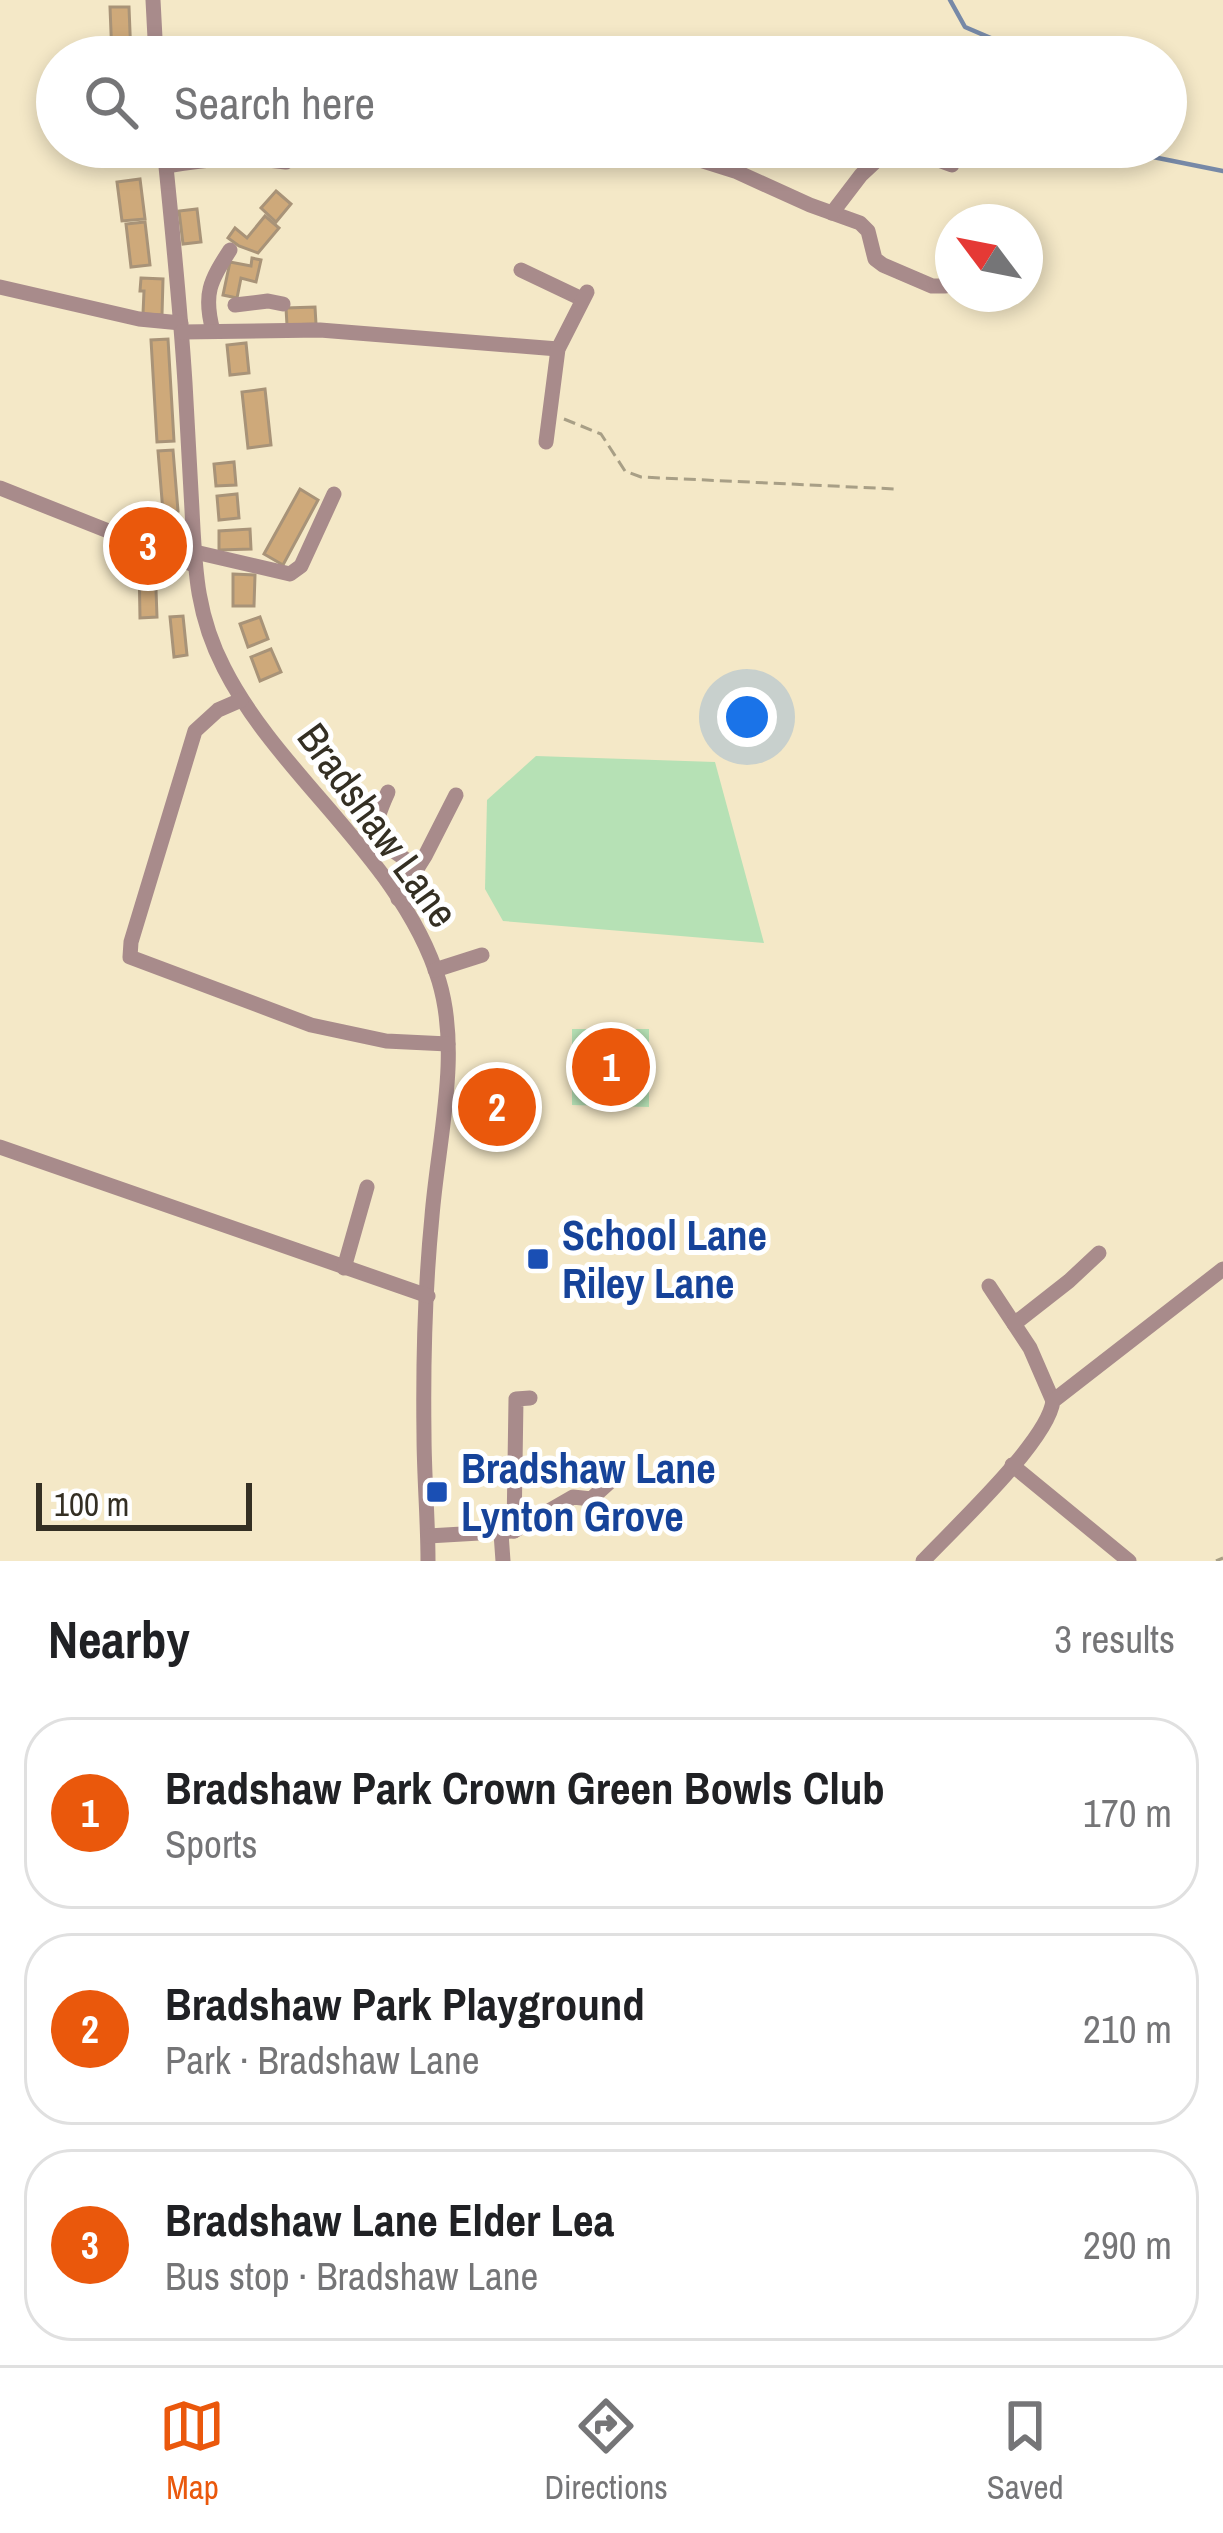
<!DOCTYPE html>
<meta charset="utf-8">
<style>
:root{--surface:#fff;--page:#f6f6f6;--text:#202124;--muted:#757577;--line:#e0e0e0;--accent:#ea580c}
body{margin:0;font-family:"Archivo Narrow",sans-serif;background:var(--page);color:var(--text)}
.compass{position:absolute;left:935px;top:204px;width:108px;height:108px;border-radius:50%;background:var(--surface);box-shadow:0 6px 18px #0003;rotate:302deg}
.scale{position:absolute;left:36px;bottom:30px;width:216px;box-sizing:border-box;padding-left:12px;border:6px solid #342f23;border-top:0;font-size:33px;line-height:42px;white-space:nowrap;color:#342f23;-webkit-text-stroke:9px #fff;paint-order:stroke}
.you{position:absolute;left:747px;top:717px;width:42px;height:42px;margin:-30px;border:9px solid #fff;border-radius:50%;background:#1a73e8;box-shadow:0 0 0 18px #1a73e833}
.badge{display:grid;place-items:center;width:78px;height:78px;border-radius:50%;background:var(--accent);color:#fff;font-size:39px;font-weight:700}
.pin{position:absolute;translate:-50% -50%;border:6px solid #fff;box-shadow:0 3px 12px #0006}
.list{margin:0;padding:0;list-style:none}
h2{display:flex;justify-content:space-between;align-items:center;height:156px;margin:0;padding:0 48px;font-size:51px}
h2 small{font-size:39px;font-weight:400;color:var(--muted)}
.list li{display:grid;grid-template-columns:78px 1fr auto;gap:36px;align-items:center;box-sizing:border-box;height:192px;margin:0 24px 24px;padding:0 24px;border:3px solid var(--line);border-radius:48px}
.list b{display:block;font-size:45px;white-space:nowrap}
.list p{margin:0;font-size:39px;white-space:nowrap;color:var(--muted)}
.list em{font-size:39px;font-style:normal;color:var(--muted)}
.icon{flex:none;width:66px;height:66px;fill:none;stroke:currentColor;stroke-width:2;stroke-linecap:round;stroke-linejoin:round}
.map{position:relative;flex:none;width:1223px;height:1561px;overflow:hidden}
.search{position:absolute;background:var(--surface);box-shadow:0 6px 18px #0003;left:36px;right:36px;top:36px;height:132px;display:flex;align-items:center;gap:30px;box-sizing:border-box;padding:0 42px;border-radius:66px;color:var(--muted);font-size:45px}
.sheet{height:804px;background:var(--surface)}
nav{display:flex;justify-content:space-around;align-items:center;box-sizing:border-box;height:168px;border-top:3px solid var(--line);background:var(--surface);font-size:33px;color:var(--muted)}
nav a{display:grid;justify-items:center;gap:6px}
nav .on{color:var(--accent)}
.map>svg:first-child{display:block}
</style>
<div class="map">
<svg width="1223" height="1561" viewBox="0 0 1223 1561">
<rect width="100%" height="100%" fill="#f4e8c7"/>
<!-- green -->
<g fill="#b6e1b5">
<path d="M536,756L715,762L764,943L503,921L485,889L487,800Z"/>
<path d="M572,1029H649V1107L572,1105Z"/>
<path d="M469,1088L529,1090L533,1134L460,1123Z"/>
</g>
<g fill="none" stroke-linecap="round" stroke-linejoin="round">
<!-- stream -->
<g stroke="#7789a7" stroke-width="4.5">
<path d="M950,0L965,27L1021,51L1026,57"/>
<path d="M1140,147L1148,156L1223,171"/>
</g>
</g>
<!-- building -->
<g fill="#cea97a" stroke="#a89378" stroke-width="3">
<path d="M110,7H129L131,57H112Z"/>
<path d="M140,179L145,219L122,221L117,182Z"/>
<path d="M276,191L291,204L276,222L261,208Z"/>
<path d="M197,209L201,242L183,244L179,211Z"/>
<path d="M265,216L279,228L258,253L239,246L228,238L235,228L247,238Z"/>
<path d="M145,222L150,265L131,267L126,224Z"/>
<path d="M252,258L261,260L256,282L241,278L237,298L223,295L230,262L251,266Z"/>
<path d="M141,278L163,279L162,315L143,314L144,291H140Z"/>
<path d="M315,307L316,324L287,325L286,308Z"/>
<path d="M168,339L174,441L157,442L151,340Z"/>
<path d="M246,343L249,373L230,375L227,345Z"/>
<path d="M265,389L271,445L248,448L242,392Z"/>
<path d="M173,450L178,511L163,512L158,451Z"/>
<path d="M234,462L236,485L216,486L214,464Z"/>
<path d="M300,489L318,500L283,565L264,554Z"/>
<path d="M237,494L239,518L219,520L217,496Z"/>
<path d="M250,529L251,549L219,550V531Z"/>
<path d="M139,562H155L157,617L140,618Z"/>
<path d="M233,574L255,575L254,606H233Z"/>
<path d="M183,616L187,655L174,657L170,617Z"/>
<path d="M260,617L268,639L248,647L240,624Z"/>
<path d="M271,649L281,672L260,681L251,657Z"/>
</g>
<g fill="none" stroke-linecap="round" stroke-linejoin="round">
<!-- path -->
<g stroke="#a89f86" stroke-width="3" stroke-dasharray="12 6" stroke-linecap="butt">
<path d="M564,419L601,434L625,471L641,477L896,489"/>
<path d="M1216,1561L1223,1558"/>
</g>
<!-- minor -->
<g stroke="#a88b8b" stroke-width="15">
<path d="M153,0L156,57"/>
<path d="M164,147C172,225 180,304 185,383C187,425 190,467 192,510C195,568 196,614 224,668C279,777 403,861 439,981C461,1054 438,1141 432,1216C425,1287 423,1362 424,1434C424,1476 428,1519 428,1561"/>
<path d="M659,147L735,171L810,205L860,223L868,231L875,259L883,265L932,286H945L953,279"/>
<path d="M903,147L952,165"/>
<path d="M166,166C210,159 241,156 286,162"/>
<path d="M832,213L861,175L891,147"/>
<path d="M521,270L582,299"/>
<path d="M0,287L139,319L181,323"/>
<path d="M235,305L268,301L283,304"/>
<path d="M213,331C203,294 210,281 230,250"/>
<path d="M182,332L320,330L558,349"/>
<path d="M546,442L558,349L587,292"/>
<path d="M0,488L194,565"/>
<path d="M195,552L290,574L301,566L334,494"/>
<path d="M241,700L218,710L195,731L131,942L130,957L311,1025L386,1041L448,1044"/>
<path d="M388,792C365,842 377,837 417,868"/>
<path d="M398,899L425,856L456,795"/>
<path d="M435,970L482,955"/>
<path d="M0,1147L428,1296"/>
<path d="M344,1268L367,1187"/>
<path d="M989,1286L1030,1348L1053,1401"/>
<path d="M1014,1324L1069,1281L1099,1253"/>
<path d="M1012,1465L1129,1561"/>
<path d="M514,1531L573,1497L591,1499L612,1480"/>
<path d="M501,1533L503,1561"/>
<path d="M428,1536L514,1531L516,1399L530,1398"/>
<path d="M923,1561C954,1528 1048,1441 1053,1401L1223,1269"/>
</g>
</g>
<!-- markers -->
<g fill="#1a4fb4" stroke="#fff" stroke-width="4.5">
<rect x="526" y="1247" width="24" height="24" rx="6"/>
<rect x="425" y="1480" width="24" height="24" rx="6"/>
</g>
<g text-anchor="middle" stroke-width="10" stroke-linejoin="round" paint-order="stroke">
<!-- street labels -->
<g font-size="42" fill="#342f23" stroke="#fff">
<text transform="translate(378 825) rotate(54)" y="15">Bradshaw Lane</text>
</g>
<!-- transit labels -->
<g font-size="42" font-weight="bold" fill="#164399" stroke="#fff" text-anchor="start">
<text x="562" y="1250">School Lane<tspan x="562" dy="48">Riley Lane</tspan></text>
<text x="461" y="1483">Bradshaw Lane<tspan x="461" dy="48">Lynton Grove</tspan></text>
</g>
</g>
</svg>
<svg class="compass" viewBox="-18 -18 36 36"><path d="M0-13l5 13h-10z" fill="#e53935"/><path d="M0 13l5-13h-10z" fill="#757577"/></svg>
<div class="scale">100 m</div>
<div class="you"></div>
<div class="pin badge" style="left:611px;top:1067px">1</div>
<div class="pin badge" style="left:497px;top:1107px">2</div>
<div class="pin badge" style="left:148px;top:546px">3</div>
<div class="search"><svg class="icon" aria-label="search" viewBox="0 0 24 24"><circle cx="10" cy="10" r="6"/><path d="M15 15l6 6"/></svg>Search here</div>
</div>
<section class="sheet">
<h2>Nearby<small>3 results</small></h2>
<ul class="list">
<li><span class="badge">1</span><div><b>Bradshaw Park Crown Green Bowls Club</b><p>Sports</p></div><em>170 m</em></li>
<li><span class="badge">2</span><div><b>Bradshaw Park Playground</b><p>Park · Bradshaw Lane</p></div><em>210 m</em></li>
<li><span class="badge">3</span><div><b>Bradshaw Lane Elder Lea</b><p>Bus stop · Bradshaw Lane</p></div><em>290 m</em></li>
</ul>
</section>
<nav>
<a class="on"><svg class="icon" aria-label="map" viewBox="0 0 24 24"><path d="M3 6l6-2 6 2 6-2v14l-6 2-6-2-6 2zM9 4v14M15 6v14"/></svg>Map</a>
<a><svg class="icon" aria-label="directions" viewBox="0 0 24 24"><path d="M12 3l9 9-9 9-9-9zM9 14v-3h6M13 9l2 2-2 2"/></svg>Directions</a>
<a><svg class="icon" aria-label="saved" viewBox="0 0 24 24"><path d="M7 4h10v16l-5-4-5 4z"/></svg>Saved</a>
</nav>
